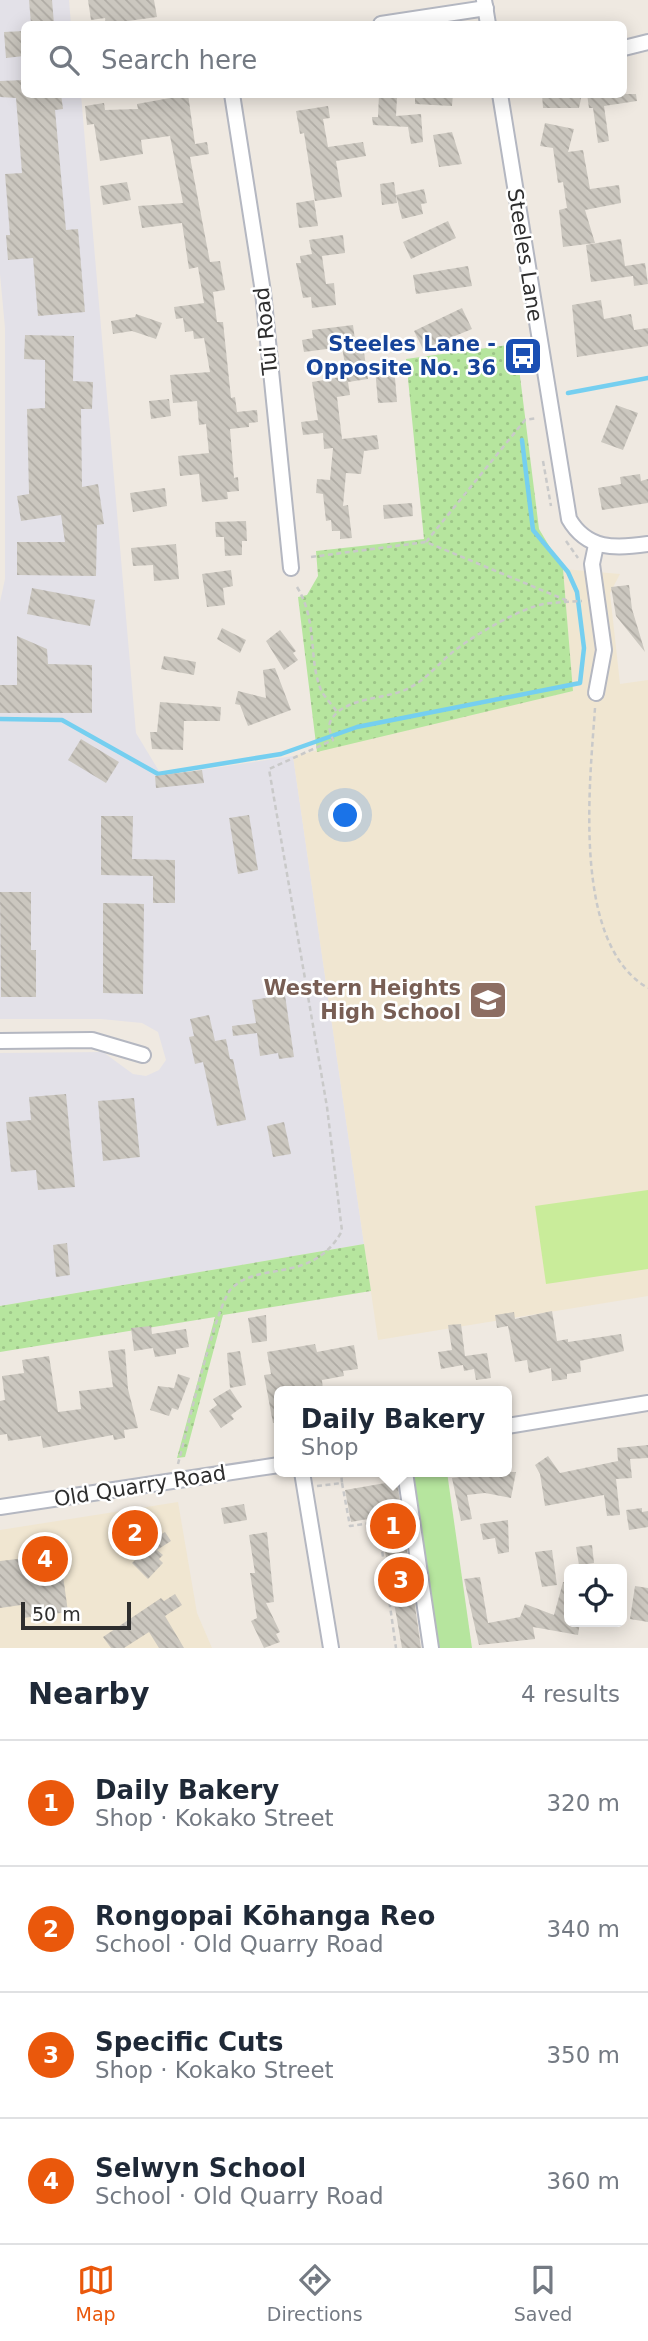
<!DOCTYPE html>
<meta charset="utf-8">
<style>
:root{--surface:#fff;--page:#f6f6f7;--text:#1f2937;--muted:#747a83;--line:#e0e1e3;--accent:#ea580c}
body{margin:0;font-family:"DejaVu Sans",sans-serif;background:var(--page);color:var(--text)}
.controls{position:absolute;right:21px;bottom:21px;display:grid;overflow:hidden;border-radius:10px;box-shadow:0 4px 18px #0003}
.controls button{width:63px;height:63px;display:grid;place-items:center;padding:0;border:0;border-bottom:2px solid var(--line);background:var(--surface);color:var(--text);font:35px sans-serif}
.scale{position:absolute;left:21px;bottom:18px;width:110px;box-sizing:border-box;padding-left:7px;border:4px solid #2e2e2e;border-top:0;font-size:19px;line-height:24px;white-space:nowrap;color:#2e2e2e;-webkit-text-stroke:5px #fff;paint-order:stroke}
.you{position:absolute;left:346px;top:816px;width:24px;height:24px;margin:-18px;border:5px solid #fff;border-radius:50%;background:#1a73e8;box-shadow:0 0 0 10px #1a73e833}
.badge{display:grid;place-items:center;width:46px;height:46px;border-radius:50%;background:var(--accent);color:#fff;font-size:23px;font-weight:700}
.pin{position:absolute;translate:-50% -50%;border:4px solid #fff;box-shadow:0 2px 7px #0006}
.popup{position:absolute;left:274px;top:1386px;width:238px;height:91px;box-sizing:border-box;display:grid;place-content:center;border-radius:10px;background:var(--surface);filter:drop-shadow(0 2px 5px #0005);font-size:23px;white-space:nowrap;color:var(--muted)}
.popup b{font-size:26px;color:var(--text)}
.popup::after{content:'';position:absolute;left:50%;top:100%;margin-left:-14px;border:14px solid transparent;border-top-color:var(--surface)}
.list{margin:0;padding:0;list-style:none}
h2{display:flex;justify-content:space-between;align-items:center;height:91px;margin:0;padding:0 28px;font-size:30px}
h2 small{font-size:23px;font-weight:400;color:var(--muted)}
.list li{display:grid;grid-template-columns:46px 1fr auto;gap:21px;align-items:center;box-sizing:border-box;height:126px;padding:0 28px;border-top:2px solid var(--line)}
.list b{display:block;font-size:26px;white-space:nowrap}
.list p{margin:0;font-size:23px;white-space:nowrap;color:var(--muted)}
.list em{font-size:23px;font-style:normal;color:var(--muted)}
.icon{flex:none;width:38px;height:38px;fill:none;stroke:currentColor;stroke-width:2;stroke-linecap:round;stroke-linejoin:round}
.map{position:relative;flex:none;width:648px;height:1648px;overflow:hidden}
.search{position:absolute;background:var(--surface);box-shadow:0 4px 18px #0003;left:21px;right:21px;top:21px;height:77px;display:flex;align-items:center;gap:18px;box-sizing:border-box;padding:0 24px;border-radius:10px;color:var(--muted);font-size:26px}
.sheet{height:595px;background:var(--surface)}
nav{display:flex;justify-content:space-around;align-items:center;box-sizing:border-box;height:98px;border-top:2px solid var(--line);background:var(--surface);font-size:19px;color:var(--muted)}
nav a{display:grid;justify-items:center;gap:4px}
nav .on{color:var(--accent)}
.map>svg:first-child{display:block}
</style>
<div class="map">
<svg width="648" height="1648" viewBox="0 0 648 1648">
<defs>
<pattern id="park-dots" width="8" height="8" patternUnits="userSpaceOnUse" patternTransform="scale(1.75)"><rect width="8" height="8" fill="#b6e59e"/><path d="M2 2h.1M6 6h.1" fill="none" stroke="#9dc588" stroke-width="1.8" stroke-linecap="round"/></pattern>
<pattern id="building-back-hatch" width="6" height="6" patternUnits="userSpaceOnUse" patternTransform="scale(1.75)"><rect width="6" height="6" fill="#cbc7bf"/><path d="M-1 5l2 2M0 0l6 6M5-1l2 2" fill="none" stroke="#afaba4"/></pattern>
</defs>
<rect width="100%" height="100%" fill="#efe9e1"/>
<!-- industrial -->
<path fill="#e3e1e8" d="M0,0H69L71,24H24V94L81,95L136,733L162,776L293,756L364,1244L0,1306V1053L103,1052L133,1074L146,1076L159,1070L166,1060L158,1032L142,1023L101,1019H0V602L5,579V328L0,274Z"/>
<!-- education -->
<g fill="#f0e6d1">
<path d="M563,569L620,574L610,593L620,684L648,680V1296L378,1340L293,756L573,691Z"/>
<path d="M178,1502L197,1613L212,1648H0V1530Z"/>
</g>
<!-- grass -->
<path fill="#b6e59e" d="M409,1472H447L472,1648H436Z"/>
<!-- park -->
<g fill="url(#park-dots)">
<path d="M516,344L539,529L563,569L573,691L317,752L298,597L307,595L318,576L316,551L424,539L406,359Z"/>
<path d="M364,1244L371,1291L223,1315L185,1457L177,1458L215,1317L0,1352V1306Z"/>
</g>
<!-- pitch -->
<path fill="#c9ec9a" d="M648,1190V1269L546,1284L535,1206Z"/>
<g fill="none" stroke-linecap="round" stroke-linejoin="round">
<!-- stream -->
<g stroke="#75cff0" stroke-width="4.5">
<path d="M568,393L648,378"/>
<path d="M0,719L62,720L158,774L281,754L357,727L580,683L584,648L577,592L568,572L533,530L522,440"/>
</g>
</g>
<!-- building -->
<g fill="url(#building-back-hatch)">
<path d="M29,0H52L54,24H31Z"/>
<path d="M88,0H154L157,17L106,24L105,18L91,20Z"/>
<path d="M24,31V56L6,58L4,32Z"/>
<path d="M24,80V94H61L63,109L55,110L66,230L78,229L85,312L38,316L33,258L8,260L6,235H10L5,174L22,173L16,98L0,97V81Z"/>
<path d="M170,94H188L195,144L207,142L209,154L190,157L210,262L220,261L225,290L213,292L217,322H223L231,398L235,397L237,412L257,410L258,422L249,423V427L230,429L234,478L238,477L239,491L227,492L228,499L202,502L199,474L180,476L178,456L209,453L206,424L199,425L197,401L173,403L170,375L210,372L204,338L194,339L193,331L185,332L183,318L176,319L174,307L204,303L198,267L189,269L182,223L142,228L138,206L183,203L170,136L141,140L143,154L100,161L94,124L87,125L85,106L104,103L105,110L138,109L137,104L170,98Z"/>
<path d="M379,94L397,97L396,116L421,114L423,142L411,144L408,127L373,125L372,117H378Z"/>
<path d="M415,94H453L452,106L415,104Z"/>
<path d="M542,94H582L579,108H543Z"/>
<path d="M587,94H636L637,101L604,106L609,141L598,143L593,108H589Z"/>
<path d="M328,106L330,118L323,119L328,147L363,142L366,156L336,161L342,197L315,201L304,133L300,134L296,111Z"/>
<path d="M545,123L574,129L568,152L583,150L590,189L619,185L621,203L585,210L595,243L563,247L559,210L567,208L563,182L558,183L553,148L540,146Z"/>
<path d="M452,132L462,164L439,167L433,135Z"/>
<path d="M127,182L131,200L103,205L100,186Z"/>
<path d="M394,182L397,203L382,205L380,184Z"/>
<path d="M424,189L427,203L421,204L423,214L402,219L396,195Z"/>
<path d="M314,200L318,226L299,228L296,203Z"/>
<path d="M448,221L456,238L411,259L403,242Z"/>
<path d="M343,235L345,253L322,256L326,284L334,283L336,305L312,308L311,297L303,298L296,263H301L300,256L312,254L309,240Z"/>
<path d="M621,239L625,266L645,263L648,284L634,286L633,276L591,282L586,245Z"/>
<path d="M468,266L472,286L416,294L413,275Z"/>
<path d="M601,300L604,319L631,314L634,330L648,328V346L577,357L572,305Z"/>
<path d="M462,308L472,329L423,349L414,331Z"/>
<path d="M136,314L162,323L156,339L132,331L113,334L111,321L135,317Z"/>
<path d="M353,325L355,340L362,339L368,379L348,382L350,395L337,397L342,439L377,435L379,449L364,451L361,474L346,473L343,506L348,505L352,538L340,539V531H332L331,520L326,521L323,494L316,493L317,479L330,480L333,448L324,449L323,433L303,435L301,422L318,420L312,382L347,376L342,347L304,352L302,340L313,338L312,330Z"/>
<path d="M25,335L74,336L73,381L93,382L92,409H81L82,487L98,484L104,524L97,525L96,576L17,575V542H65L61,515L21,521L17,496L29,494L27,409L45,408V360L24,359Z"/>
<path d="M394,366L397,402L378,403L375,368Z"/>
<path d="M169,399L171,416L151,419L149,401Z"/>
<path d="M616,405L638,413L623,450L601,442Z"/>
<path d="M640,474L641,481L648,479V503L602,510L598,488L621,484L620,477Z"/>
<path d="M165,488L167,506L133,512L130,493Z"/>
<path d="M412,503L413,516L384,519L383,505Z"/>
<path d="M246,521L247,541H242V555L225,556L224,537H216L215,522Z"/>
<path d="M176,544L179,579L154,581L153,565L133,566L131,548Z"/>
<path d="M231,570L233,586L223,588L225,605L207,607L202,574Z"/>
<path d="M629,585L632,609L645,652L616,616L611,587Z"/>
<path d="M32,588L95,600L90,626L27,614Z"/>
<path d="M222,628L246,640L240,653L217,639Z"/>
<path d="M280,630L296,651L293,653L298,660L284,670L266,641Z"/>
<path d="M17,636L47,649L48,664L92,665V713H0V685H17Z"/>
<path d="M164,656L196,662L194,675L161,669Z"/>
<path d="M275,668L291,710L248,726L240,705L235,704L238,691L266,698L263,670Z"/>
<path d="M160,702L221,707L220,721H184L183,750L152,749L150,732H157Z"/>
<path d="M81,739L119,762L106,783L68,760Z"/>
<path d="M202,770L204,783L156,788L155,776Z"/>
<path d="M249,815L258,870L238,874L229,818Z"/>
<path d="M101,816H133L132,859L175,860V903H153V876L101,875Z"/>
<path d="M0,892H31V950H36V997H1Z"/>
<path d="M103,903L144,904L143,994L103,993Z"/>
<path d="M285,995L294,1057L279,1059L278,1053L260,1056L257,1033L233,1036L232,1026L256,1023L252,1000Z"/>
<path d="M209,1015L215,1041L226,1039L230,1059H233L246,1120L217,1126L203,1062L195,1064L189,1037L194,1036L190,1019Z"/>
<path d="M66,1094L75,1187L38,1190L36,1170L11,1172L6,1122L31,1120L29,1097Z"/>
<path d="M134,1098L140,1157L103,1161L98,1101Z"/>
<path d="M284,1122L291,1154L273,1157L267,1126Z"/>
<path d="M67,1243L70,1275L56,1277L53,1245Z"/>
<path d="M552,1311L557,1341L568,1339V1342L621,1334L624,1351L580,1361L581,1372L567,1374V1379L552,1381L551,1368L529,1373L527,1360L515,1362L508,1326L497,1328L495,1315L514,1312L515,1319Z"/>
<path d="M266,1315L267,1341L252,1343L248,1318Z"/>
<path d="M461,1324L465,1356L487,1353L491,1378L476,1380L474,1369L464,1371L463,1365L441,1369L438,1352L452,1350L448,1325Z"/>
<path d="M151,1326L152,1334L186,1329L189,1347L176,1349V1354L155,1357L153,1348L134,1351L131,1328Z"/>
<path d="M315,1344L317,1352L354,1345L358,1369L343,1371L344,1376L322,1380L323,1391H279V1423H273L264,1375L271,1374L267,1352Z"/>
<path d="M125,1349L128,1389L138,1428L124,1430L125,1438L114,1440L113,1435L43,1448L41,1436L8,1441L7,1434L0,1435V1401L5,1400L2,1376L24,1373L22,1360L49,1356L58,1412L81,1409L79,1391L113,1387L108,1351Z"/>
<path d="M240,1351L246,1385L230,1388L227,1353Z"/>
<path d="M178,1374L190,1378L178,1410L172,1408L169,1416L150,1410L158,1386L174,1388Z"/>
<path d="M230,1389L242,1407L231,1415L234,1419L221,1428L209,1411L217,1405L213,1399Z"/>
<path d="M648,1445V1458L630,1459L632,1478L616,1479L620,1515L607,1516L604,1495L545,1506L540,1474L535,1465L548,1456L560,1473L618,1461L617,1448Z"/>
<path d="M507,1472H516L511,1498L485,1493L467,1495L472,1519L461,1521L452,1478L461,1477L460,1473Z"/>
<path d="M397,1481L421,1648H402L379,1517L351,1522L345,1490Z"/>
<path d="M244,1504L247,1520L224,1524L221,1508Z"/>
<path d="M642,1508V1512L648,1511V1527L629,1530L626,1510Z"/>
<path d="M508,1520L509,1552L498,1554L495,1538L483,1540L480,1524Z"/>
<path d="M134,1531L149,1541L165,1532L171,1541L157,1550L163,1555L159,1559L163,1563L148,1579L132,1563L137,1558L122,1543Z"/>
<path d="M267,1532L274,1602L266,1603L280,1632L276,1634L280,1642L264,1648L251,1621L257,1618L250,1573H255L249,1535Z"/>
<path d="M592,1545L594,1563L579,1565L576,1547Z"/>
<path d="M552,1550L557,1585L542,1587L535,1552Z"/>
<path d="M60,1554L68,1612L23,1618L21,1605L0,1608V1561Z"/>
<path d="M480,1577L488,1623L520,1617L525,1604L554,1615L563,1582H569V1622H580L578,1635L533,1627L535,1639L479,1645L464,1579Z"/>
<path d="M635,1586L648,1588V1622L630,1619Z"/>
<path d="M175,1594L182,1605L165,1616L184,1648H159L149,1632L124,1648H111L103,1637L161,1598L164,1601Z"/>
</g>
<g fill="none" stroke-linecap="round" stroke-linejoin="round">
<defs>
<g id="minor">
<path d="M484,0L488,24"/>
<path d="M381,24L486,8"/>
<path d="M624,48L648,42"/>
<path d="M232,94L263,292L291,568"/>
<path d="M500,94L569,519C587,550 615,549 648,544"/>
<path d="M596,545L592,564L604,650L596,693"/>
<path d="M0,1041L92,1040L143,1055"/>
<path d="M507,1426L648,1403"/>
<path d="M302,1472L331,1648"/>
<path d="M405,1472L431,1648"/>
<path d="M0,1507L279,1465"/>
</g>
</defs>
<!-- minor casing -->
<use href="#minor" stroke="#b4b7c1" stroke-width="18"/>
<!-- path -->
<g stroke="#c9c9c9" stroke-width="2.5" stroke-dasharray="5 3.5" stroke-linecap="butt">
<path d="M543,461L551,506"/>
<path d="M566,541L578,558"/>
<path d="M426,542L525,420L537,418"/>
<path d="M311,557L426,542L568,601"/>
<path d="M297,587C318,621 308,659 321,690C325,698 333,706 338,713"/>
<path d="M595,708C590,782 571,944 648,988"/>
<path d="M178,1464C186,1434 216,1305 231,1289C259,1260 312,1285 342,1231L327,1107L269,769L333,740C331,734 327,727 331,720C345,696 387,700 409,688C429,678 441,660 458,648C478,633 521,608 544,604C557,602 569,602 582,601"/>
<path d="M333,1472H334"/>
<path d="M342,1483L350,1526L378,1522L396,1648"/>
<path d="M317,1486L342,1483L341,1472"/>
</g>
<!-- minor -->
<use href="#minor" stroke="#fff" stroke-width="14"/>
</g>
<!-- icons -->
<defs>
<symbol id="bus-square" viewBox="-11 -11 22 22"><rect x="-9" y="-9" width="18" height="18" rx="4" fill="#1a4fb4" stroke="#fff"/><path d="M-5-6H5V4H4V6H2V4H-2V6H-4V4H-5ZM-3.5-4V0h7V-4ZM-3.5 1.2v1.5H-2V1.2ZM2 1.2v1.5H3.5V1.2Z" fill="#fff"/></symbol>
<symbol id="school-square" viewBox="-11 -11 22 22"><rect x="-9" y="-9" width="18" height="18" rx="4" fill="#8d6e63" stroke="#fff"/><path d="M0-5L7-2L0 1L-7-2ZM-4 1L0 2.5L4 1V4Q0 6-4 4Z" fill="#fff"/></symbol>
</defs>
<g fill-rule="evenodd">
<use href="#bus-square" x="501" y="334" width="44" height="44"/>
<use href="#school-square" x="466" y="978" width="44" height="44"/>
</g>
<g text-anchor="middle" stroke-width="5" stroke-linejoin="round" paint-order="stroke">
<!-- street labels -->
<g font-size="21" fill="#2e2e2e" stroke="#fff">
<text transform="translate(525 255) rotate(81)" y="7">Steeles Lane</text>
<text transform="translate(266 331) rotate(-96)" y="7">Tui Road</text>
<text transform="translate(140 1486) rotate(-9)" y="7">Old Quarry Road</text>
</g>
<!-- transit labels -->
<g font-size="21" font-weight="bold" fill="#164399" stroke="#fff" text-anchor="end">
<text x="496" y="351">Steeles Lane -<tspan x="496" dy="24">Opposite No. 36</tspan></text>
</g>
<!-- education labels -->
<g font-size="21" font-weight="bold" fill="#785e54" stroke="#fff" text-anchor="end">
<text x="461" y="995">Western Heights<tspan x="461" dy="24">High School</tspan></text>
</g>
</g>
</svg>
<div class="controls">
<button><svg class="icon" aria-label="locate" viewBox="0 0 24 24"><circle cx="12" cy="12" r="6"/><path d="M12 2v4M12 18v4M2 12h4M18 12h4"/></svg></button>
</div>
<div class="scale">50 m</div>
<div class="you"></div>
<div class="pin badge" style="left:393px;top:1526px">1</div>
<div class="popup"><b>Daily Bakery</b>Shop</div>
<div class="pin badge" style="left:135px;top:1533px">2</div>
<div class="pin badge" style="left:401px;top:1580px">3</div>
<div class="pin badge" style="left:45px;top:1559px">4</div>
<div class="search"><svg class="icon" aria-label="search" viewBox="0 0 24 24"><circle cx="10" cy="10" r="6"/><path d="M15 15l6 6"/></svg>Search here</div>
</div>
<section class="sheet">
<h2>Nearby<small>4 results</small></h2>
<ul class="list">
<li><span class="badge">1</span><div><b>Daily Bakery</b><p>Shop · Kokako Street</p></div><em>320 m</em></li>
<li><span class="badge">2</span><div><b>Rongopai Kōhanga Reo</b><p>School · Old Quarry Road</p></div><em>340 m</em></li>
<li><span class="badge">3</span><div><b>Specific Cuts</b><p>Shop · Kokako Street</p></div><em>350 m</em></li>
<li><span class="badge">4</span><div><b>Selwyn School</b><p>School · Old Quarry Road</p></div><em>360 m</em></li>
</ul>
</section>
<nav>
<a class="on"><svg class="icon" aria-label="map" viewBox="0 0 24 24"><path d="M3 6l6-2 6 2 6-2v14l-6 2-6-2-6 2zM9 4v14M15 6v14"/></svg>Map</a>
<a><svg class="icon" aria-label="directions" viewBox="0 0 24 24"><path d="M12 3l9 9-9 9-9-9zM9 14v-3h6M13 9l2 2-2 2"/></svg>Directions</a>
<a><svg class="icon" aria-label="saved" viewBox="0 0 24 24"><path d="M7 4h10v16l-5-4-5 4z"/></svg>Saved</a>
</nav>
